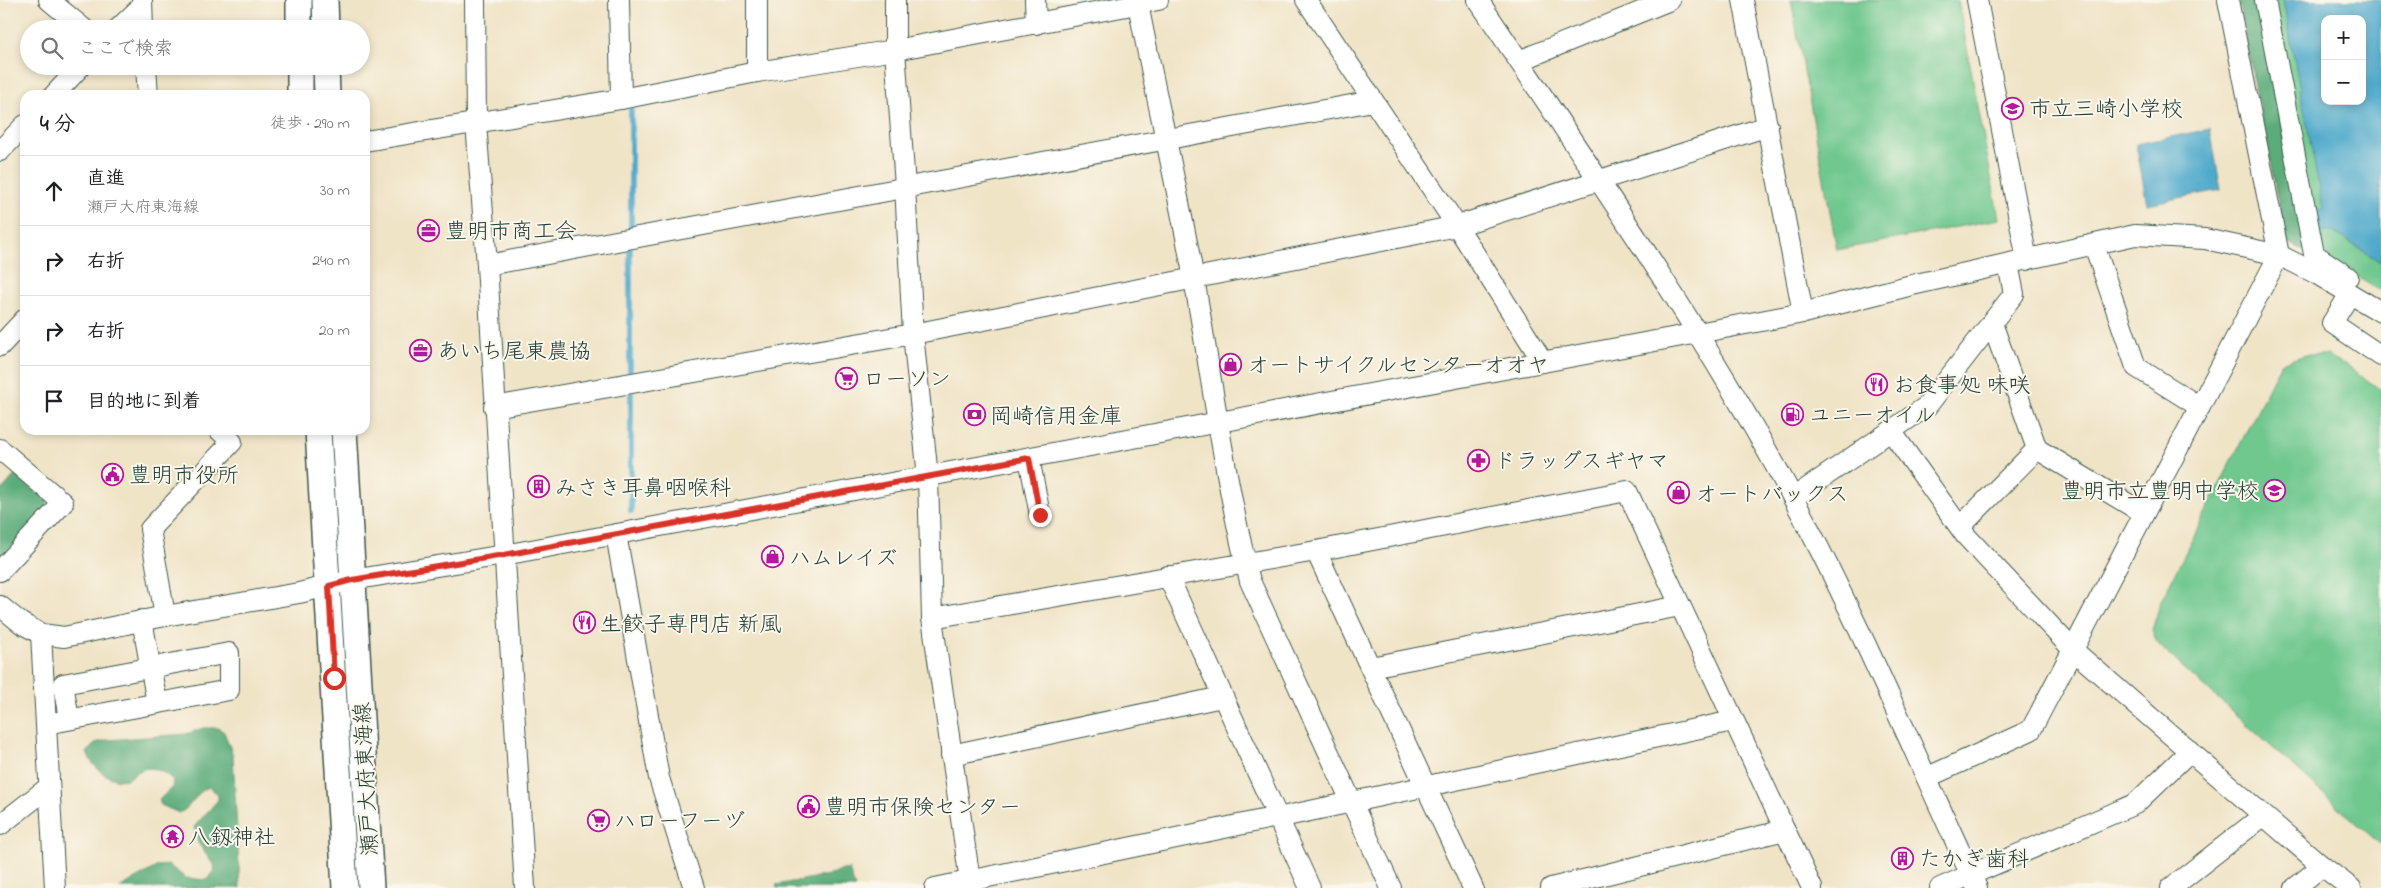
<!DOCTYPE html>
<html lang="ja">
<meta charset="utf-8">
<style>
:root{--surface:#fff;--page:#f2f2f2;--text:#202124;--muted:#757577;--line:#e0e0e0}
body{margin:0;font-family:"Indie Flower","Klee One",sans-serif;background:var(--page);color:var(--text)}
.controls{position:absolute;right:15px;top:15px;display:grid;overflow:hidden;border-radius:10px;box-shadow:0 2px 8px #0003}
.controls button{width:45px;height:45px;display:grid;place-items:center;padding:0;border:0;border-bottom:1px solid var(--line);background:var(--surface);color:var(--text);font:25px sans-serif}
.stop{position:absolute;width:15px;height:15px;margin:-11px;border:4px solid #d93025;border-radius:50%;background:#fff}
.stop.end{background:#d93025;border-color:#fff;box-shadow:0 1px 5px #0008}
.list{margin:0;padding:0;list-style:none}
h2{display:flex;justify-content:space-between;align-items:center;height:65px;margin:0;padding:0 20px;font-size:21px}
h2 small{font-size:16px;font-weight:400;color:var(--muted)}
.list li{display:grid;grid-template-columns:32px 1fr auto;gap:15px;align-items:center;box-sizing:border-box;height:70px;padding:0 20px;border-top:1px solid var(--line)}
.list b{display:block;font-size:19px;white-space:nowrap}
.list p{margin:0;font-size:16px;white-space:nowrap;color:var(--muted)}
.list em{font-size:16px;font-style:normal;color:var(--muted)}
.icon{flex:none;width:28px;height:28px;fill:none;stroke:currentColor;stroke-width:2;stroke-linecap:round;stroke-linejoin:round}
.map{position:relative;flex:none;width:2381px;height:888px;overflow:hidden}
.search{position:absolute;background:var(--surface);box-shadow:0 2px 8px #0003;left:20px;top:20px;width:350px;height:55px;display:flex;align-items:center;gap:12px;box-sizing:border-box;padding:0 18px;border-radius:28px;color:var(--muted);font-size:19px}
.panel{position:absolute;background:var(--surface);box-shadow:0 2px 8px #0003;left:20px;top:90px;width:350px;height:345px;border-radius:15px}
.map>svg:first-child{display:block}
</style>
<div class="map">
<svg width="2381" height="888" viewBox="0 0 2381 888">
<rect width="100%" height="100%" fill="#fbf7ec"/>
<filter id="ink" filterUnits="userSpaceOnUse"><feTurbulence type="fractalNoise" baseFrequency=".02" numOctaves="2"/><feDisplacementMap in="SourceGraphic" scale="10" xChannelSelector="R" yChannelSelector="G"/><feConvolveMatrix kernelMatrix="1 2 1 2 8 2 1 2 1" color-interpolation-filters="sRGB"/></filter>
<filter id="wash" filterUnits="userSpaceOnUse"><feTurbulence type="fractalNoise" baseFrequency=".0096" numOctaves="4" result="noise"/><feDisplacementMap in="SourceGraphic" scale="20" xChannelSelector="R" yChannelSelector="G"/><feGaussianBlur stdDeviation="1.12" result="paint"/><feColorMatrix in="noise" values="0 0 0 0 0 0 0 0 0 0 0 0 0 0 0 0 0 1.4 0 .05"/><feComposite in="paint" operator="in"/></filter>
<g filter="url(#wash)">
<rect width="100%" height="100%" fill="#f0e4c7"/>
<!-- green -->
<g fill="#6fc88f" stroke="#478262">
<path d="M1791,0H1958L1999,219L1837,250Z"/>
<path d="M2238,0H2283L2324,210L2331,231L2381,262V291L2326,259L2286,242Z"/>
<path d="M2306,355H2327L2346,365L2381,390V845L2158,645L2152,630L2161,601L2281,363Z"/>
</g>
<!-- forest -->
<g fill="#5bac7a" stroke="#3d7457">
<path d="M2238,0H2257L2307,251L2286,242Z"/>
<path d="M15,475L48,501L46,508L0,560V492Z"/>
<path d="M203,728H218L224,732L233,755L240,888H119L158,866L168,865L186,878L206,880L214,872L215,867L198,843L194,827L218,800V794L209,787C195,792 192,808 179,813L161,805L159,800L172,787L173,780C164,772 153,765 141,770C136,772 132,777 127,779C110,783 93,768 87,753L95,743L107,740L186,734Z"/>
<path d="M849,869L855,888H777L776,885L834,874L837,871Z"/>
</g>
<!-- water -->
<g fill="#4da9cb" stroke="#367380" fill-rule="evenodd">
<path d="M2283,0H2381V262L2332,231L2315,234L2314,211L2323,209ZM2325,19H2362V101H2325Z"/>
<path d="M2210,129L2221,190L2147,204L2136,144Z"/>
</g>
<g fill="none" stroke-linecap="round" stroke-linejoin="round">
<!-- stream -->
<g stroke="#4da9cb" stroke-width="6">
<path d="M631,228V110"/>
<path d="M630,373V250"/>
<path d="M631,394V511"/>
</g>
</g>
</g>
<g filter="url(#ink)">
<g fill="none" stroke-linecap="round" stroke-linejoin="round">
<defs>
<g id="minor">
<path d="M49,0L84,29"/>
<path d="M142,0L143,29"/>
<path d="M475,0L476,123L487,265L525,888"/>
<path d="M619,0L621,99"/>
<path d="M895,0V50L905,186L913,334L928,477L932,618L971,888"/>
<path d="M1035,0L1036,24"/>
<path d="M1306,0L1457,226L1543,362"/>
<path d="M1478,0C1587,163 1700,325 1793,498C1861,625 1916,758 1977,888"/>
<path d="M1743,0L1803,313"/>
<path d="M1977,0L2027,260"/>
<path d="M2265,0L2314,254L2348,277"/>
<path d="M1138,4C1156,96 1177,187 1194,279C1212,380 1225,482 1250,581L1391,888"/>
<path d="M118,29L142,6"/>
<path d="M1519,61L1670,0"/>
<path d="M146,66L148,95"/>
<path d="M757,72V0"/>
<path d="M54,95L81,66"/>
<path d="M365,141L621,99L757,72L895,50L1158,0"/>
<path d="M0,151L25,125"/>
<path d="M2094,245L2136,367L2200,407"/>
<path d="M487,265L1373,101"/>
<path d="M2350,294L2332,323L2381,356"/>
<path d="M1992,323L2037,449L2143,513"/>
<path d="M0,346L25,319"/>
<path d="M494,407L913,334L1457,226L1768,126"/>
<path d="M1891,431L1966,536L2074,651L2322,866L2351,888"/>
<path d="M0,449L63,503L0,571"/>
<path d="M1029,458L1040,515"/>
<path d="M1793,498L1927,406L2014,294L2008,264"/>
<path d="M1960,527L2037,449"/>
<path d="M616,534L659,778L694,888"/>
<path d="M1316,551L1473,888"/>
<path d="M1168,576L1310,888"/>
<path d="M0,606L21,623L41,634L64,637L165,616L299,593L352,580L504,555L1698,333L1803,313L1912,285L2135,235L2205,239L2279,255L2315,273L2381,312"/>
<path d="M165,616L150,529L232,442L219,430"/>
<path d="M932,618L1316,551L1627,491L1812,888"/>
<path d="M142,620L157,703"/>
<path d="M41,634L55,888"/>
<path d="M1371,667L1680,606"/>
<path d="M46,724L229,690V653L63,684L69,719"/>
<path d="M951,755L1222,697"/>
<path d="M1928,777L2031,730L2279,255L2228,0"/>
<path d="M1277,818L1733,721"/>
<path d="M0,825L49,787"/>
<path d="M935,888L1277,817"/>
<path d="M1551,888L1785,830"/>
<path d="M1940,888L2135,804L2190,751"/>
<path d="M2171,888L2263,816"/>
<path d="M2295,888L2322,866"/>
</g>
<g id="major">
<path d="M299,0V29"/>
<path d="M325,0L326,29"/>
<path d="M300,66V95"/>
<path d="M326,66L327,95"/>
<path d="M318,430L345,888"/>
<path d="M344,430L371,888"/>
</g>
</defs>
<!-- minor casing -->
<use href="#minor" stroke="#3e564a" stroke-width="22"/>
<!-- major casing -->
<use href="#major" stroke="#3e564a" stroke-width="28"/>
<!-- minor -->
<use href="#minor" stroke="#fff" stroke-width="20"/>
<!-- major -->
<use href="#major" stroke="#fff" stroke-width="25"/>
</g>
</g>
<g fill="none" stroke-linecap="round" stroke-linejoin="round" filter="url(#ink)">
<!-- route -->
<path stroke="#d93025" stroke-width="6" d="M334,678L329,586L352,580L504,555L1029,458L1040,515"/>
</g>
<!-- icons -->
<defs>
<symbol id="school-ring" viewBox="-11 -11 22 22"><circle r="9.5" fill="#fbf7ec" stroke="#b5179e" stroke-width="1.5"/><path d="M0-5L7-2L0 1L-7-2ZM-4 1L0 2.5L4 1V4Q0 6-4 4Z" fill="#b5179e"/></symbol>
<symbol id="office-ring" viewBox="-11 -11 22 22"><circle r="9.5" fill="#fbf7ec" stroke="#b5179e" stroke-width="1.5"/><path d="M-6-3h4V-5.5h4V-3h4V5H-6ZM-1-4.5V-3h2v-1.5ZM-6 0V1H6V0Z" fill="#b5179e"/></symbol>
<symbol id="shop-ring" viewBox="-11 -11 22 22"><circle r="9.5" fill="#fbf7ec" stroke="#b5179e" stroke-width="1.5"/><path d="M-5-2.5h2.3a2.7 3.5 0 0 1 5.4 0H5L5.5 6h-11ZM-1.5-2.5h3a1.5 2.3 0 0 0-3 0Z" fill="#b5179e"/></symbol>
<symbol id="supermarket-ring" viewBox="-11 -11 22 22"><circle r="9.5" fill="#fbf7ec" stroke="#b5179e" stroke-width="1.5"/><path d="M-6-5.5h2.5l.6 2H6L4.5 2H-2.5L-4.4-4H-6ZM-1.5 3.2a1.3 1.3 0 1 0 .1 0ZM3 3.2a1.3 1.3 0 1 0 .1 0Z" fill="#b5179e"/></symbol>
<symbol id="restaurant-ring" viewBox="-11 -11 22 22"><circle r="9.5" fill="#fbf7ec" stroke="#b5179e" stroke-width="1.5"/><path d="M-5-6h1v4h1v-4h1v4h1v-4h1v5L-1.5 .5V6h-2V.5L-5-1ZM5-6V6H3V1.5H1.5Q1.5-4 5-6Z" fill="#b5179e"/></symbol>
<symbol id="fuel-ring" viewBox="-11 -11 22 22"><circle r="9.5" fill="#fbf7ec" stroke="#b5179e" stroke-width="1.5"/><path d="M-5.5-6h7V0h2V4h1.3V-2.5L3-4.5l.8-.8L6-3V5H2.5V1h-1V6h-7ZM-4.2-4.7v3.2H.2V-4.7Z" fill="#b5179e"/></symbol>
<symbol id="bank-ring" viewBox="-11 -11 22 22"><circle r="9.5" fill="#fbf7ec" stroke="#b5179e" stroke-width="1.5"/><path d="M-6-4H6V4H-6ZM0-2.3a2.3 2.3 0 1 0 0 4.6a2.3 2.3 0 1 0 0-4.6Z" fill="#b5179e"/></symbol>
<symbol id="pharmacy-ring" viewBox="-11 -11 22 22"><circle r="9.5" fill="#fbf7ec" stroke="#b5179e" stroke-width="1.5"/><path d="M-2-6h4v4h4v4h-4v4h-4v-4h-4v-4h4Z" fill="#b5179e"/></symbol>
<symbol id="civic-ring" viewBox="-11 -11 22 22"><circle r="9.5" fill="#fbf7ec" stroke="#b5179e" stroke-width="1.5"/><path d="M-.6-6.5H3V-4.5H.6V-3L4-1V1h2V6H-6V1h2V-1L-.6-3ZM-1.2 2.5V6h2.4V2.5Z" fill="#b5179e"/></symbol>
<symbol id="building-ring" viewBox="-11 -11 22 22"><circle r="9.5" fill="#fbf7ec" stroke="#b5179e" stroke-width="1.5"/><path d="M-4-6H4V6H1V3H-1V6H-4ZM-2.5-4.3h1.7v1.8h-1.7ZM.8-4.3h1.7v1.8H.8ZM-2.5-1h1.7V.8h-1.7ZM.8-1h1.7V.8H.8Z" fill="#b5179e"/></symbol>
<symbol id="temple-ring" viewBox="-11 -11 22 22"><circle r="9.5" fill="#fbf7ec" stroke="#b5179e" stroke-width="1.5"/><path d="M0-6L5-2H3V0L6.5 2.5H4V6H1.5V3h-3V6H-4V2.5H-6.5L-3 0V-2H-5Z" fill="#b5179e"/></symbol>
</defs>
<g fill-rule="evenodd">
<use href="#school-ring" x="2000" y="96" width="25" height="25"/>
<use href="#office-ring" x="416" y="218" width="25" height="25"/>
<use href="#office-ring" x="408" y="338" width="25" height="25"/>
<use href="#shop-ring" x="1218" y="352" width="25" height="25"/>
<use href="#supermarket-ring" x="834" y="366" width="25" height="25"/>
<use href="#restaurant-ring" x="1864" y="372" width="25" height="25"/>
<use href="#fuel-ring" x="1780" y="402" width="25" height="25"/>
<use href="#bank-ring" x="962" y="402" width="25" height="25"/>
<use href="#pharmacy-ring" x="1466" y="448" width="25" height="25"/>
<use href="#civic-ring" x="100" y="462" width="25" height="25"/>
<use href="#building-ring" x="526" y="474" width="25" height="25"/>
<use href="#school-ring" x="2262" y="478" width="25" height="25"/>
<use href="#shop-ring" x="1666" y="480" width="25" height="25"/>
<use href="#shop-ring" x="760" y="544" width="25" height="25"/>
<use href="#restaurant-ring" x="572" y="610" width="25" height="25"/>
<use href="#civic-ring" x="796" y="794" width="25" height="25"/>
<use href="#supermarket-ring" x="586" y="808" width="25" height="25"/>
<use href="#temple-ring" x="160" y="824" width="25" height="25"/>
<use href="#building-ring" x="1890" y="846" width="25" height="25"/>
</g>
<g text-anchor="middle" stroke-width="4" stroke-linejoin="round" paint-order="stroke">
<!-- poi labels -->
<g font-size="22" fill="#1f3d34" stroke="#fbf7ec" text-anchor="start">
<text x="2029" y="116">市立三崎小学校</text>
<text x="445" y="238">豊明市商工会</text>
<text x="437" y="358">あいち尾東農協</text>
<text x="1247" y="372">オートサイクルセンターオオヤ</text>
<text x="863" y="386">ローソン</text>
<text x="1893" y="392">お食事処 味咲</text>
<text x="1809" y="422">ユニーオイル</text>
<text x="990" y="423">岡崎信用金庫</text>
<text x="1494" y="468">ドラッグスギヤマ</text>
<text x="129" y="482">豊明市役所</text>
<text x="555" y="495">みさき耳鼻咽喉科</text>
<text x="2259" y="498" text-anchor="end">豊明市立豊明中学校</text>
<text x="1695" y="501">オートバックス</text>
<text x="789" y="565">ハムレイズ</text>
<text x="600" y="631">生餃子専門店 新風</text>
<text x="824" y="814">豊明市保険センター</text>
<text x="614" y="828">ハローフーヅ</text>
<text x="188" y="844">八釼神社</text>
<text x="1919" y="866">たかぎ歯科</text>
</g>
<!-- street labels -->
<g font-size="22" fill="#1f3d34" stroke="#fbf7ec">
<text transform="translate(365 779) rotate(-93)" y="8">瀬戸大府東海線</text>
</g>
</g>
</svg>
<div class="controls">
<button>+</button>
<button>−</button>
</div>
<div class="stop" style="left:334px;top:678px"></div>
<div class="stop end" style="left:1040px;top:515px"></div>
<div class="search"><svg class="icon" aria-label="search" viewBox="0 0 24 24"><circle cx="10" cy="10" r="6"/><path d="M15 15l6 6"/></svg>ここで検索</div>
<section class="panel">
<h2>4 分<small>徒歩 · 290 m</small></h2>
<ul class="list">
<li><svg class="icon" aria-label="ahead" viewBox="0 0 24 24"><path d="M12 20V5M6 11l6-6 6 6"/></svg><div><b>直進</b><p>瀬戸大府東海線</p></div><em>30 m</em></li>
<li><svg class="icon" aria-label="right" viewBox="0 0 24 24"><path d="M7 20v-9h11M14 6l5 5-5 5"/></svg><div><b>右折</b></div><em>240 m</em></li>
<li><svg class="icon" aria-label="right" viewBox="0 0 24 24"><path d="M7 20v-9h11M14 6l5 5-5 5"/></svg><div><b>右折</b></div><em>20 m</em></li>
<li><svg class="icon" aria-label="arrive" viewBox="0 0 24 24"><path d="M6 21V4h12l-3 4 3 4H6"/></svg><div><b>目的地に到着</b></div></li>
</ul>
</section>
</div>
